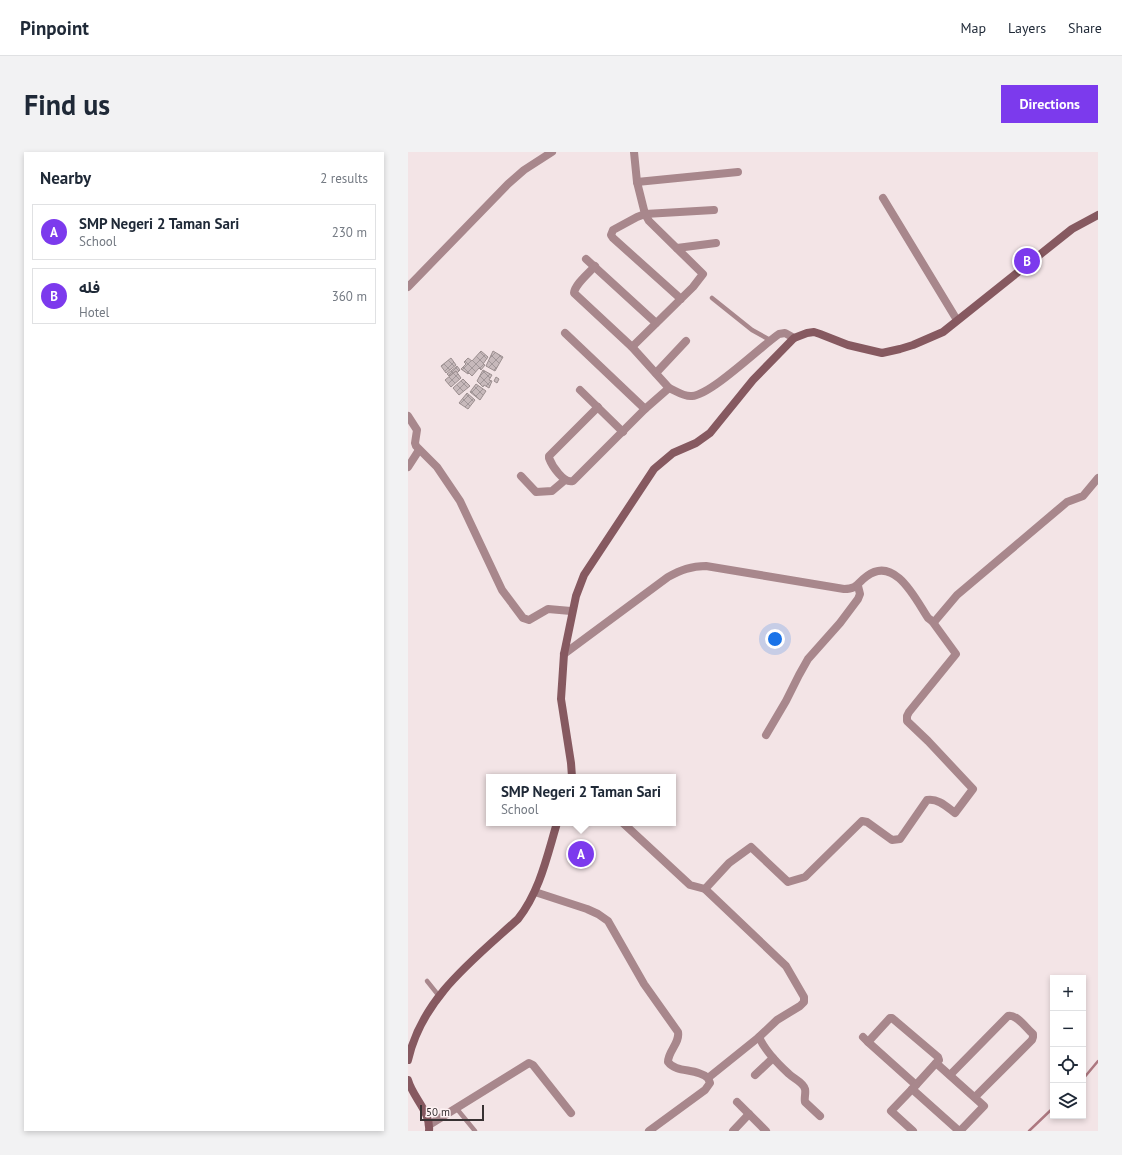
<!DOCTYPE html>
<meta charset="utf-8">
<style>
:root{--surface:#fff;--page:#f2f2f3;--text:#1f2937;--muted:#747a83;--line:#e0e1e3;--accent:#7c3aed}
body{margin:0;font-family:"PT Sans","Noto Sans Arabic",sans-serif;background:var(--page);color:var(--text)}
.controls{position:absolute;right:12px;bottom:12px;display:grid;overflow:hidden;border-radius:0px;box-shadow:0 2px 6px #0003}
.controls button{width:36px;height:36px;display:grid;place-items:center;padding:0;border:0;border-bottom:1px solid var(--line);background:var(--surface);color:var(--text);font:20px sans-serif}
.scale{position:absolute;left:12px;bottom:10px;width:64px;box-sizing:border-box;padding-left:4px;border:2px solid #373132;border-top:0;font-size:11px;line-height:14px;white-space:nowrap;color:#373132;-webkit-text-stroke:3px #fef2f3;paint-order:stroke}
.you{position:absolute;left:367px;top:487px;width:14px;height:14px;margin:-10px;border:3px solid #fff;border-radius:50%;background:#1a73e8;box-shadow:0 0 0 6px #1a73e833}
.badge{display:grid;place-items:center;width:26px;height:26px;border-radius:50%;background:var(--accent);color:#fff;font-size:13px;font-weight:700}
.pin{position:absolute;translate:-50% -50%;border:2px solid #fff;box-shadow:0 1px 4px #0006}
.popup{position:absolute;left:78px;top:622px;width:190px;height:52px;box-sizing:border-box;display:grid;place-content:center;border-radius:0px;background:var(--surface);filter:drop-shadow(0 1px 3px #0005);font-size:13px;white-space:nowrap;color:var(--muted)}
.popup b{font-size:15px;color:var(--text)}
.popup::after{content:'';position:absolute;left:50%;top:100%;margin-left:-8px;border:8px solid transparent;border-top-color:var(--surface)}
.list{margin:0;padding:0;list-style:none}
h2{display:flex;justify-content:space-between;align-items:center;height:52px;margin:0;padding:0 16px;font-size:17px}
h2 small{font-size:13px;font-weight:400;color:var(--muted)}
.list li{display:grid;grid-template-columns:26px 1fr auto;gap:12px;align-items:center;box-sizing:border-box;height:56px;margin:0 8px 8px;padding:0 8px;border:1px solid var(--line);border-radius:0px}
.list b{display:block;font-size:15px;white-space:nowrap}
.list p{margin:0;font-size:13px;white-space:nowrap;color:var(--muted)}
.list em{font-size:13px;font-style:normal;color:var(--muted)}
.icon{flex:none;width:22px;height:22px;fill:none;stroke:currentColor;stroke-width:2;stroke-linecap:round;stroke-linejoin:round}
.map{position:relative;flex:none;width:690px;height:979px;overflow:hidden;border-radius:0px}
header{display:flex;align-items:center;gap:24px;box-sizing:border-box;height:56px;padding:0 20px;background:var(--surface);border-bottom:1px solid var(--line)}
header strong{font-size:19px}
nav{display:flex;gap:22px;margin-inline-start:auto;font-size:14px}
.intro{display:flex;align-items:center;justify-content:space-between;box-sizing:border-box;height:96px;padding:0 24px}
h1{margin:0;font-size:28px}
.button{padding:10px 18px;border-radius:0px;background:var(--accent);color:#fff;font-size:14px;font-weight:700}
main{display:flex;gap:24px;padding:0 24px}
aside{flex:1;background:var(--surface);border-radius:0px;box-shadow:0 2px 6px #0003}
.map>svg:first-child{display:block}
</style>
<header>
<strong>Pinpoint</strong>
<nav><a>Map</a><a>Layers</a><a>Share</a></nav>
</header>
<div class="intro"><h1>Find us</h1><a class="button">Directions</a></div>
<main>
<aside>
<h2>Nearby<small>2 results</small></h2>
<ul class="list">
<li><span class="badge">A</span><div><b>SMP Negeri 2 Taman Sari</b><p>School</p></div><em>230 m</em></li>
<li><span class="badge">B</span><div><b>فله</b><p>Hotel</p></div><em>360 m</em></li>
</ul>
</aside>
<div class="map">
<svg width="690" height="979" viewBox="0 0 690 979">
<defs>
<pattern id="building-cross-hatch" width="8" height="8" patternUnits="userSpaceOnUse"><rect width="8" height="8" fill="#c7b9bb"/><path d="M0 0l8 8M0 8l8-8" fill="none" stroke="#a29799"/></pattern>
</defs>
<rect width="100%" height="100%" fill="#f3e4e6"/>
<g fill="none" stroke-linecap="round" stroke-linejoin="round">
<!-- stream -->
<g stroke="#ad7880" stroke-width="2.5">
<path d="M675,927L690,909"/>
<path d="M621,979L645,956"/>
</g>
</g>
<!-- building -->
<g fill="url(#building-cross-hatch)" stroke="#9c8f90">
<path d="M73,199L80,205L75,212L77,213L73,218L71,216L64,224L61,221L60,222L53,217L58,212L56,210L60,206L64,209Z"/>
<path d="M85,199L95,205L87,219L78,214Z"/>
<path d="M43,206L48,213L38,221L33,214Z"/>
<path d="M49,214L52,218L49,221L48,219L41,224L39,222Z"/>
<path d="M75,218L84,223L81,228L84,229L81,236L76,233L75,235L69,229Z"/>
<path d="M48,219L53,226L43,235L37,228Z"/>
<path d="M88,225L91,227L89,231L86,229Z"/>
<path d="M55,227L62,234L51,243L45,236Z"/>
<path d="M68,232L78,239L72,248L62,240Z"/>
<path d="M59,241L67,248L60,257L51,251Z"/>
</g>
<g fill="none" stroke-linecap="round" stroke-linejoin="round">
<!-- lane -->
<g stroke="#a8878c" stroke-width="4.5">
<path d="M304,146L344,178L362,188"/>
<path d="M19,829L31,844"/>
<path d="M49,957L67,979"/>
</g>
<!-- street -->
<g stroke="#a8878c" stroke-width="8">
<path d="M226,0L229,30L237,62L306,58"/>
<path d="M229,30L330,20"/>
<path d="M475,46L549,168"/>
<path d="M269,96L308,91"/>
<path d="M178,107L248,171"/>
<path d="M187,114C181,121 167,132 166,141L224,195L261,236L237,257L165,329C156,332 144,314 141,306V304L190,255"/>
<path d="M0,135L100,32L116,18L144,0"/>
<path d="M157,181L237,257"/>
<path d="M224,195L285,135L295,122L241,69L237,62L229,65L205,78L203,83L205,86L273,147"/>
<path d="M248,221L278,189"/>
<path d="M261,236C268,239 276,245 284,244C303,243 352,195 371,182L377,181L386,186"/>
<path d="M172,238L215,280"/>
<path d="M0,264L9,278L7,291L8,294L29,315L52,349L94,438L115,466L121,468L140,457L163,459"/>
<path d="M0,315L11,298"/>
<path d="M113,324L128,340L144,339L157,328"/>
<path d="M156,502L260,425C273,418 283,414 298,414L436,437C450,437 449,431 459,424C487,403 508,448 520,466L524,469H527L549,443L659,350L675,344L690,326"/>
<path d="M358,583L378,549L391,523L400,507L432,471L450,447L452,442L450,434"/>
<path d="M215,671L282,733L297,737L378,814L396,845V850L392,854L369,868L351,885C357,899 369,911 381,922C386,927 395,930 397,937C398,941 396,946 397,950L412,964"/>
<path d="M297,737L321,711L343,695L380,730L397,725L454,669L459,670L484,688L492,687L519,648C530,646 539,655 547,661L565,637L520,589L499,569V564L501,560L548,502L524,469"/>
<path d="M127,740L179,757L190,762L200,769L236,832L270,880C272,891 260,899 260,910C268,921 289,916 300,926L302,931L297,938L241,979"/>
<path d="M455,885L460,890L482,866H484L530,905L531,908L528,911L576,954L552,979"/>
<path d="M460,890L508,933L528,911"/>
<path d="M347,923L365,906"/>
<path d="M542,923L600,864C609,862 618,876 625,882V885L624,888L567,945"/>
<path d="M300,926L351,885"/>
<path d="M504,937L551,979"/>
<path d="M329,950L358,979"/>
<path d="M21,973L121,911L125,913L163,961"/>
<path d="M325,979L341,962"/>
<path d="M505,979L483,959L508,933"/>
</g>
<!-- secondary -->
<g stroke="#865960" stroke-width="8">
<path d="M164,625L163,611L153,547L156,502L168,444L176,423L246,317L265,301L288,291L302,281L345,228L386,186L399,181L406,180L412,182L440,193L474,201L492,197L505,193L535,180L664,77L690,63"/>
<path d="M0,908C14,846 65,808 110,767C132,739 139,704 149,671"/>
<path d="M0,928C5,946 23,960 21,979"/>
</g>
</g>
</svg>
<div class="controls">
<button>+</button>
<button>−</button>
<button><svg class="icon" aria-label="locate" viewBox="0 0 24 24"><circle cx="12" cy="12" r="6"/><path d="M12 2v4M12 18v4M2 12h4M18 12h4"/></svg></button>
<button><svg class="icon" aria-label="layers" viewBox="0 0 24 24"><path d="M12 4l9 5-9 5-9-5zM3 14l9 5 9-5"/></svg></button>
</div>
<div class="scale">50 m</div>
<div class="you"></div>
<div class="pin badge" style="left:173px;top:702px">A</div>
<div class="popup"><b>SMP Negeri 2 Taman Sari</b>School</div>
<div class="pin badge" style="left:619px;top:109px">B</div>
</div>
</main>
